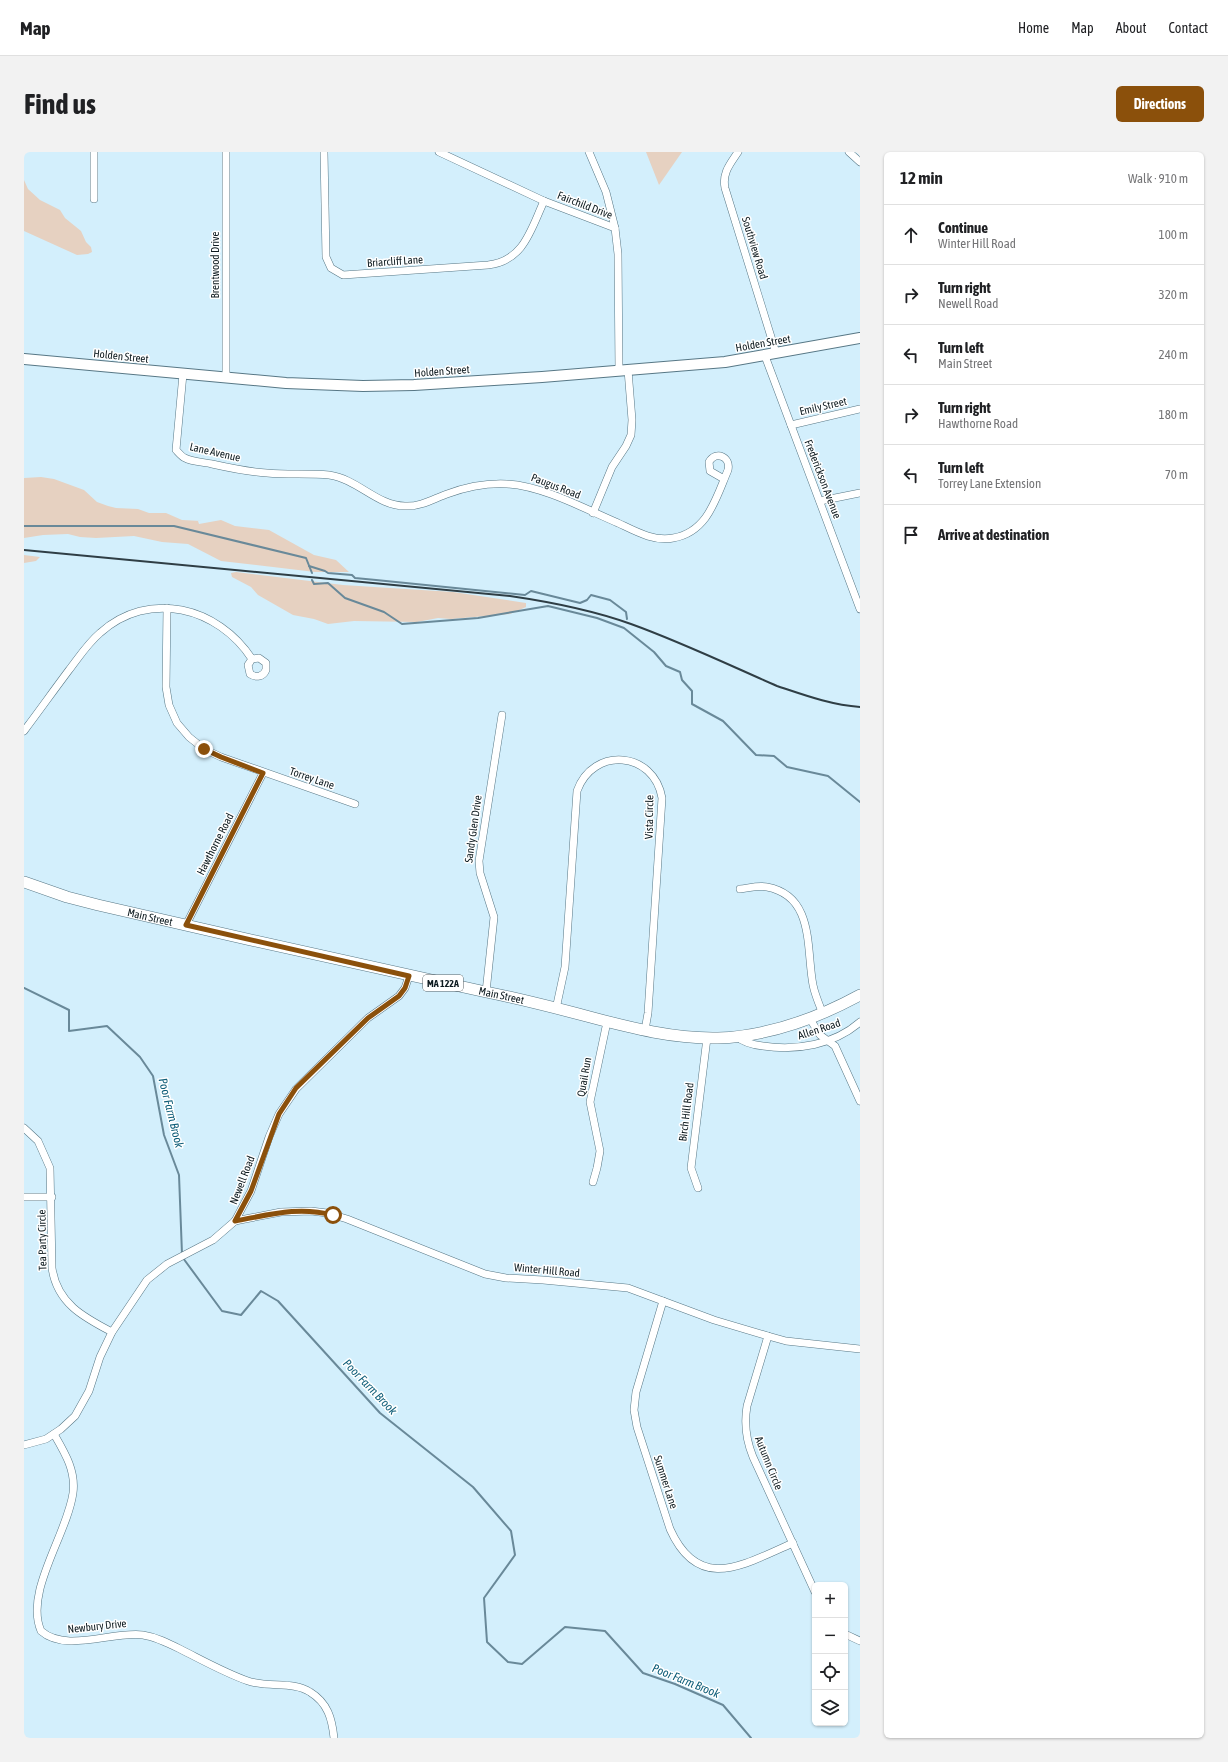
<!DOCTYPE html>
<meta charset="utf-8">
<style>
:root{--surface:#fff;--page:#f2f2f2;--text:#202124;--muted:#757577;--line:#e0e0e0;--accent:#8b500b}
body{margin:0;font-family:"Asap Condensed",sans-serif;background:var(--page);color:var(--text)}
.controls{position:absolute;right:12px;bottom:12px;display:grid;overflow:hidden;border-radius:6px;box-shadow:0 1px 3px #0004}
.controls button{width:36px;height:36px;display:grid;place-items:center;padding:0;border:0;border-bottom:1px solid var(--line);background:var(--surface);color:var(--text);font:20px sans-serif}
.stop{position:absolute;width:12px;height:12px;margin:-9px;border:3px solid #8b500b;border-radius:50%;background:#fff}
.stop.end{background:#8b500b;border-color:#fff;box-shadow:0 1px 4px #0008}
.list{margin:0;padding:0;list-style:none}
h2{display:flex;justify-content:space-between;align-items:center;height:52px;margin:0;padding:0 16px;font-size:17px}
h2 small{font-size:13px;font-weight:400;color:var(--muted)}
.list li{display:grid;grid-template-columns:26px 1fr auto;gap:12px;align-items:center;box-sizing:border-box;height:60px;padding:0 16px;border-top:1px solid var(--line)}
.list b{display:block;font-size:15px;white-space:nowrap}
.list p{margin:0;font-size:13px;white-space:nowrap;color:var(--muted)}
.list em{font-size:13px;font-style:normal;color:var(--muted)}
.icon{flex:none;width:22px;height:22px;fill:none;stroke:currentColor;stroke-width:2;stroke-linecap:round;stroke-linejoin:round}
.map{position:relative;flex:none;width:836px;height:1586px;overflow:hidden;border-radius:6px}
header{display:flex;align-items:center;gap:24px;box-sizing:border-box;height:56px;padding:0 20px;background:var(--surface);border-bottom:1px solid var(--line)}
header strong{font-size:19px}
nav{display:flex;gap:22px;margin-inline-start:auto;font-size:14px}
.intro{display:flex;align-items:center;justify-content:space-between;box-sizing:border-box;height:96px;padding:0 24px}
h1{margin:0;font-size:28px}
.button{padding:10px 18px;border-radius:6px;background:var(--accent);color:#fff;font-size:14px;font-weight:700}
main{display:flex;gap:24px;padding:0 24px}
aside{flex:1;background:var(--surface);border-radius:6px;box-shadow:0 1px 3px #0004}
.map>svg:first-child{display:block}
</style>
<header>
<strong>Map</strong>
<nav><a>Home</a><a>Map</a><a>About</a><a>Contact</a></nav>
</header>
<div class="intro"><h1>Find us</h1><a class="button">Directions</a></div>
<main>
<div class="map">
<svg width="836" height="1586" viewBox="0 0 836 1586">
<rect width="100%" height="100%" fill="#d3effc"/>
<!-- green -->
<g fill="#e6d1c1">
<path d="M622,0H658L635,33Z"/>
<path d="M0,28L4,37L16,48L36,58L41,66L57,79L62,90L67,95L68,100L64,102L53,103L0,79Z"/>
<path d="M17,325L30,327L60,338L73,350L84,354L92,356L114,357L125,361H142L158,368L178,369H174L175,372L197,368L211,374L245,378L290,403L312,408L325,420H291L197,409L164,392L138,390L110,384L72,386L56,385L44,382L19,383L0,386V326Z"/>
<path d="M0,403L16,405L12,409L0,411Z"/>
<path d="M212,420L319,433L429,440L502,451V455L486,462L427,467L414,466L393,470L330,469L304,472L290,467L269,463L234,443L227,435L208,425L207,421Z"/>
</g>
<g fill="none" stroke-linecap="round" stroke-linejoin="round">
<!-- stream -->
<g stroke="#698999" stroke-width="2">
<path d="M0,374H150L282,406L288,421"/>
<path d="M285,414L301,419L304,421L328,423L331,426L352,428L501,443L507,439L556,451L563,448L567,443L586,448L602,460L603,467"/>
<path d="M288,428L290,432L304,431L321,446L360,460L378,472L454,466L524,454L573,466L600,476L630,500L642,514L656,520L658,528L668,539V552L699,569L732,603L750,604L763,615L804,624L836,650"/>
<path d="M0,836L45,858V879L83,874L116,905L129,924L140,983L155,1023L158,1102"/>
<path d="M159,1106L198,1159L217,1163L237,1139L254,1149L356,1261L449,1335L487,1379L491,1403L460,1446L463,1490L484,1510L498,1512L541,1475L581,1479L619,1521L651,1532L699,1553L727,1586"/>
</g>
<defs>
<g id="minor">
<path d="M300,0L302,105L307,116L319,123L464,113C500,109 507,77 520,49"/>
<path d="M415,0L520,49L591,76L594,102L595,219"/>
<path d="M565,0L582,40L591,76"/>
<path d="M714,0C706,12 698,21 701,36L752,201"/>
<path d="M825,0L836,10"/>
<path d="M70,47V0"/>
<path d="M741,204L836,457"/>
<path d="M159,222L152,298C154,300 158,305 161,306C168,310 180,310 188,312C206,316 224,320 243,321C263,323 285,321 305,323C334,327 353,354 381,354C396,355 409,347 423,342C442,335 463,331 483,332C519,334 561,357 594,371C611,379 630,390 649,386C684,380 692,346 704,318C707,305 692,298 685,310L686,319L700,327"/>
<path d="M202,226V0"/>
<path d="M767,273L836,257"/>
<path d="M796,349L836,341"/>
<path d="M569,361L588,315L602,294L607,283L608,268L604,218"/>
<path d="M143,456L142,535L145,553L153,571L165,585L180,597L197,605L331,652"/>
<path d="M0,579C15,559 30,538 45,518C55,505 64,491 76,481C125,437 194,455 228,507L224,513L226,522C232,526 239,525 242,518V511L235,506L228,507"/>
<path d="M716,737C725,736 735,733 743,735C791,744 782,797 789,833C791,843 795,852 799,862"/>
<path d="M162,773L239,621"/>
<path d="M462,840L470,765L456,721L455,709L478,563"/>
<path d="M532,857L541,815L553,639C569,594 630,599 638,646L624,861L621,878"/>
<path d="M786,867L796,883L811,894L836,949"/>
<path d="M712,884C720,891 729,893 739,894C772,899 810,893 836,870"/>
<path d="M0,976L14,989L26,1016L28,1116C33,1151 59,1165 88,1180"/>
<path d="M569,1030L573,1016L576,999L566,950L583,870"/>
<path d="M674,1036L667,1016L683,886"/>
<path d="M0,1045H28"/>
<path d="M211,1069L257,1060L287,1059L303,1061L323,1067L461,1122L482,1126L519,1128L604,1136L690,1168L744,1184L762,1189L836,1197"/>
<path d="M639,1149L612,1240L610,1258L613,1275L646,1377C675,1442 720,1412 769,1391"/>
<path d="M744,1184L723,1254C720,1272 722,1288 729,1305L791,1440"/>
<path d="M30,1282C41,1301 52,1319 49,1341C43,1383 0,1440 17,1479C42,1501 88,1479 119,1483C132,1485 144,1491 156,1497C178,1508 201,1521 224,1529C245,1536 269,1529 286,1540C304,1551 308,1567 310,1586"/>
<path d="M0,1293L22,1287L37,1277L51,1264L65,1239L76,1205L88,1180L123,1128L143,1112L189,1088L211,1069L227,1039L245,985L255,962L272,937L344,866L375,844L381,836L385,824"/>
<path d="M821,1482L836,1489"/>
</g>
<path id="secondary" d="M0,207L262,231L339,234L390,233L518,225L701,210L836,186"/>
<g id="primary">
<path id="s1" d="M0,730L43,745L74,753C203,783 333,812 462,840C497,847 532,856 566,865C607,876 651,887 694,886C744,884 792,867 836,843"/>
</g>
</defs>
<!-- minor casing -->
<use href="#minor" stroke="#577785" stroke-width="8"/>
<!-- secondary casing -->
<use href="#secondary" stroke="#577785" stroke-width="12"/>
<!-- primary casing -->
<use href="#primary" stroke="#577785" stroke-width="12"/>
<!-- minor -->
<use href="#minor" stroke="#fff" stroke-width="7"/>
<!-- secondary -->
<use href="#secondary" stroke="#fff" stroke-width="10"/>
<!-- primary -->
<use href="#primary" stroke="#fff" stroke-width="11"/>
<!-- rail -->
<path stroke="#2f3e45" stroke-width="2" d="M0,398L486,444C527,450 568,458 607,472C657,490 705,513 753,534C780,543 807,553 836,555"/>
</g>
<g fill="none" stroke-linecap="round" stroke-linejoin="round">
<!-- route -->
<path stroke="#8b500b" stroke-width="5" d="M180,597L197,605L239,621L162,773L385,824L381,836L375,844L344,866L272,936L255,962L227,1039L211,1069C245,1063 273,1054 309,1063"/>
</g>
<g text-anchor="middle" stroke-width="3" stroke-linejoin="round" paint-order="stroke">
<!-- shield labels -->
<rect fill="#fff" stroke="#565f62" stroke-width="1" x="399" y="823" width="40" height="16" rx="3"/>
<g font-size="10" font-weight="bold" fill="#0d1a1f">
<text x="419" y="835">MA 122A</text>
</g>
<!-- street labels -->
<g font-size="11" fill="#0d1a1f" stroke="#fff">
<text transform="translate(561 53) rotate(21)" y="4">Fairchild Drive</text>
<text transform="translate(731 96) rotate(73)" y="4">Southview Road</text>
<text transform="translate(371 109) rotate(-4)" y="4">Briarcliff Lane</text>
<text transform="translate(191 113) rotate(-90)" y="4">Brentwood Drive</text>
<text transform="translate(739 191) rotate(-10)" y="4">Holden Street</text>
<text transform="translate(97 204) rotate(6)" y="4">Holden Street</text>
<text transform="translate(418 219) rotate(-4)" y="4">Holden Street</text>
<text transform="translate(799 254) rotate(-13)" y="4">Emily Street</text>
<text transform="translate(191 300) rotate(13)" y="4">Lane Avenue</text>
<text transform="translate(799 327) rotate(69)" y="4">Frederickson Avenue</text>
<text transform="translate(532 334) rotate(21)" y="4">Paugus Road</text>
<text transform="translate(288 626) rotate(19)" y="4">Torrey Lane</text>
<text transform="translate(625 665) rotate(-89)" y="4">Vista Circle</text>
<text transform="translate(449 677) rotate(-82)" y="4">Sandy Glen Drive</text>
<text transform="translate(191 692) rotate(-63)" y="4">Hawthorne Road</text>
<text dy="4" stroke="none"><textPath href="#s1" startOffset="131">Main Street</textPath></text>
<text dy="4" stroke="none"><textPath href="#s1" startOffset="491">Main Street</textPath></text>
<text transform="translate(795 877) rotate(-18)" y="4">Allen Road</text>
<text transform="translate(560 925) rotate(-80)" y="4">Quail Run</text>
<text transform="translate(662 960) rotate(-83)" y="4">Birch Hill Road</text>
<text transform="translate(218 1028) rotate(-69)" y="4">Newell Road</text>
<text transform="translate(18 1088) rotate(-91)" y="4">Tea Party Circle</text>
<text transform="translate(523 1118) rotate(5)" y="4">Winter Hill Road</text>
<text transform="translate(745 1311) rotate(68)" y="4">Autumn Circle</text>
<text transform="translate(642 1330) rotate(72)" y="4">Summer Lane</text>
<text transform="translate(73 1474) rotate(-6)" y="4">Newbury Drive</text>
</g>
<!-- water labels -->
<g font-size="12" font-style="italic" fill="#0f5e79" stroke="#fff">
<text transform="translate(147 961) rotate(76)" y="4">Poor Farm Brook</text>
<text transform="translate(346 1235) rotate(46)" y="4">Poor Farm Brook</text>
<text transform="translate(662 1529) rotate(22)" y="4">Poor Farm Brook</text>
</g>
</g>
</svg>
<div class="controls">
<button>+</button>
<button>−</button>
<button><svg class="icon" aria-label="locate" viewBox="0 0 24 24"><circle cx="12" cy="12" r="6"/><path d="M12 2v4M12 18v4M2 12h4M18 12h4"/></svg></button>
<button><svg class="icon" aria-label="layers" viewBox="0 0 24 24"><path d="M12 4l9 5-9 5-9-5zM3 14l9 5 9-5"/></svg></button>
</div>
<div class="stop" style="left:309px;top:1063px"></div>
<div class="stop end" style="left:180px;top:597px"></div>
</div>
<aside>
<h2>12 min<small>Walk · 910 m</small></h2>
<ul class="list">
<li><svg class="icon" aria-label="ahead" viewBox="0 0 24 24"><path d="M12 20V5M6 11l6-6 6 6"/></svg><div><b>Continue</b><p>Winter Hill Road</p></div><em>100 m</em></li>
<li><svg class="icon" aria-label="right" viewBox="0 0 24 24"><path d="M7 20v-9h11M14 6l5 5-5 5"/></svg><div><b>Turn right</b><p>Newell Road</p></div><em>320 m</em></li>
<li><svg class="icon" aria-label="left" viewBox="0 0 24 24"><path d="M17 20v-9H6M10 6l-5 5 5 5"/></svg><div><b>Turn left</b><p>Main Street</p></div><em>240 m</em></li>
<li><svg class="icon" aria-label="right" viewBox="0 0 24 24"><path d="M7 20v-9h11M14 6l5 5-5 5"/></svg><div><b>Turn right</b><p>Hawthorne Road</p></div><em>180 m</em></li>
<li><svg class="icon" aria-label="left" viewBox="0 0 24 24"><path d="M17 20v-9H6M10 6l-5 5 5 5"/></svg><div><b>Turn left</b><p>Torrey Lane Extension</p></div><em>70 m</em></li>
<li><svg class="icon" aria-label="arrive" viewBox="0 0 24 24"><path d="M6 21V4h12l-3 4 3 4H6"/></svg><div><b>Arrive at destination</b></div></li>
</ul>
</aside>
</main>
